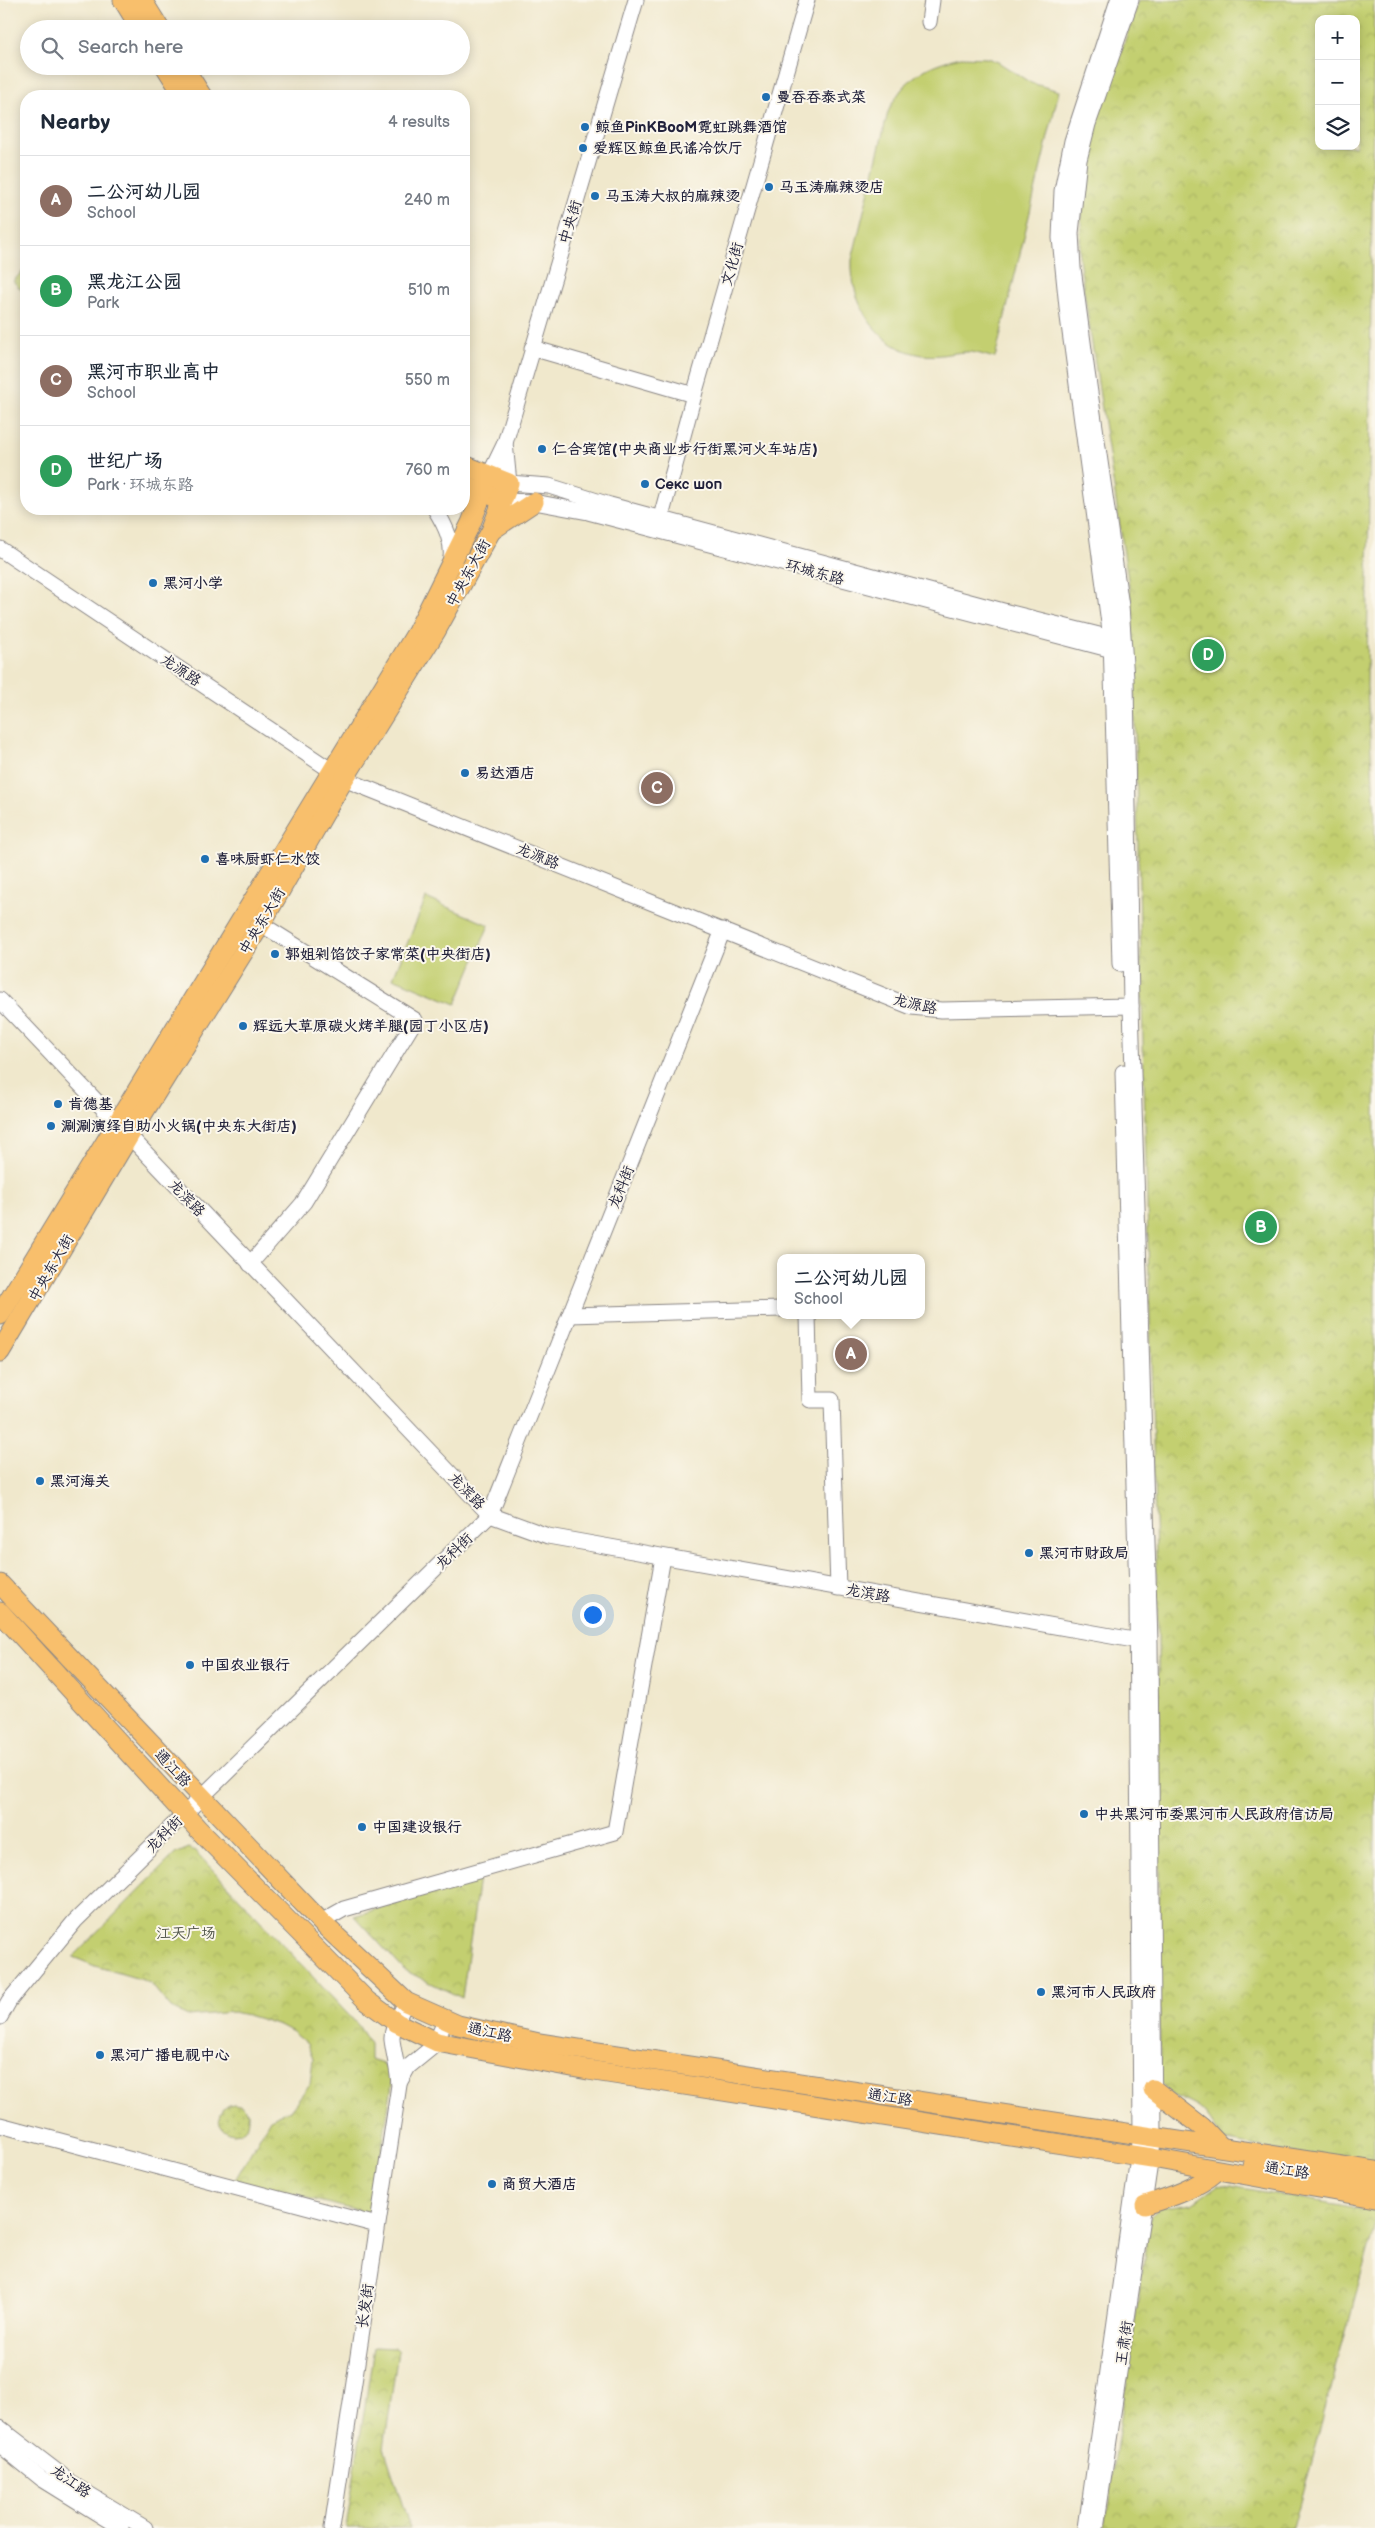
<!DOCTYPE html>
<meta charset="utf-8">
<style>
:root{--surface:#fff;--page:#f2f2f3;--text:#1f2937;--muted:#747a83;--line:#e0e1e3;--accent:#ea580c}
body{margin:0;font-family:"Balsamiq Sans","LXGW WenKai TC",sans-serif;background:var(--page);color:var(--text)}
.controls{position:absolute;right:15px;top:15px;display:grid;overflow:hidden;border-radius:10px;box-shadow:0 2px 12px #0003}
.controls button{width:45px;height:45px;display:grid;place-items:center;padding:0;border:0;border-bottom:1px solid var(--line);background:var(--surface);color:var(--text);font:25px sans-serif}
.you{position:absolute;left:592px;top:1614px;width:18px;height:18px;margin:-12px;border:4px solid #fff;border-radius:50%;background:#1a73e8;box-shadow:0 0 0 8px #1a73e833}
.badge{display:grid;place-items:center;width:32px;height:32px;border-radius:50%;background:var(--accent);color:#fff;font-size:16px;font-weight:700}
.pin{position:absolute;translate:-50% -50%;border:2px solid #fff;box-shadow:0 1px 5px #0006}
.popup{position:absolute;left:777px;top:1254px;width:148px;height:65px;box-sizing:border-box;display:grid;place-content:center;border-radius:10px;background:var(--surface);filter:drop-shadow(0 1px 4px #0005);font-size:16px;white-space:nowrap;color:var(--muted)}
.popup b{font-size:19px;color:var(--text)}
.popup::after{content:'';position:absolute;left:50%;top:100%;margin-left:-10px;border:10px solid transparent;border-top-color:var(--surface)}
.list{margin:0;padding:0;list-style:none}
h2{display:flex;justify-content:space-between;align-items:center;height:65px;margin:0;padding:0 20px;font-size:21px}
h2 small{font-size:16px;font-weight:400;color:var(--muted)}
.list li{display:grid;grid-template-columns:32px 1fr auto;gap:15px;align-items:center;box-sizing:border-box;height:90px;padding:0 20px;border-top:1px solid var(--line)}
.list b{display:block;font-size:19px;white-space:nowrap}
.list p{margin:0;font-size:16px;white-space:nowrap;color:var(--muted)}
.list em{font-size:16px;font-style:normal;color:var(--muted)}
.icon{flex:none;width:28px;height:28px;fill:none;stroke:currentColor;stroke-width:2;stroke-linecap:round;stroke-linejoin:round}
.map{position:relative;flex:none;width:1375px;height:2528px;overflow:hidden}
.search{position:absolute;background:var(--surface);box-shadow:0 2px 12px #0003;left:20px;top:20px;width:450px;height:55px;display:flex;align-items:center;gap:12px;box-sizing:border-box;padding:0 18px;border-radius:28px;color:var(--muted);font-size:19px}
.panel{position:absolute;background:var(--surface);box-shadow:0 2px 12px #0003;left:20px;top:90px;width:450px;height:425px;border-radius:20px}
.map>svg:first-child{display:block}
</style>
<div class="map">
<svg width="1375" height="2528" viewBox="0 0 1375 2528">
<defs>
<pattern id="grass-dots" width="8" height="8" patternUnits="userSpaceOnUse" patternTransform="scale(1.25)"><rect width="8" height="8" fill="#c3cf70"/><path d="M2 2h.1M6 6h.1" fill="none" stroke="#a7b162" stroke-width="1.8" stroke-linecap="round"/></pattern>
<pattern id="park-crowns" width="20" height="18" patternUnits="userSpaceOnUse" patternTransform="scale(1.25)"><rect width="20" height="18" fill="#c3cf70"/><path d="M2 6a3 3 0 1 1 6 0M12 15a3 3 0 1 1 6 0" fill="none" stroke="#a7b162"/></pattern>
</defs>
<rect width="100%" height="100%" fill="#fbf7ec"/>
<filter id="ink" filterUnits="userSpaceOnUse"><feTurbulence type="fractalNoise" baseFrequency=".02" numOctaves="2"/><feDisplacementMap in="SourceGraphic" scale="10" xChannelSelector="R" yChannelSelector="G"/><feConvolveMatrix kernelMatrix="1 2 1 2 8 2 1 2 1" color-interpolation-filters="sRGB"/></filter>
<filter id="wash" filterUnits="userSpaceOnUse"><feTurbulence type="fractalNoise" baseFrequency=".0096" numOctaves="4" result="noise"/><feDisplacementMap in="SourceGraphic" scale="20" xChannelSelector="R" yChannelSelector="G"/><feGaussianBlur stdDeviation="1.12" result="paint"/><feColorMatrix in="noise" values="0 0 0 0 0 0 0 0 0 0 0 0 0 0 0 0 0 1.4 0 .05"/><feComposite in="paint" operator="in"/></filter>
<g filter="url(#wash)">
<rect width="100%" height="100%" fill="#f0e8cc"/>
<!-- grass -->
<circle fill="url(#grass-dots)" stroke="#727856" cx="234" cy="2119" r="15"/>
<!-- park -->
<g fill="url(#park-crowns)" stroke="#727856" fill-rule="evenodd">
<path d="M1139,0H1374L1367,686L1375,817V2167L1222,2141C1216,2129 1207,2111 1194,2105C1176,2095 1172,2100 1160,2081L1158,1637L1132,606L1079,258L1084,183L1093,132ZM1319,19H1356V146H1319Z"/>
<path d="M189,1848L195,1851L358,2025L370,2044V2059L380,2062L391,2072L392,2085L372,2210L362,2212L235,2180L270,2119L290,2110L310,2084L313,2059L307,2044L293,2032L280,2025L247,2015L233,2012L188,2016L171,2008L151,1984L143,1980L95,1966L73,1957L175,1854Z"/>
<path d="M479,1878L462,1998L404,1970L354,1916Z"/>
<path d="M1218,2184L1375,2211V2224L1293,2528H1105L1150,2217L1159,2208L1192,2203Z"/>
<path d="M374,2347L395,2348L398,2351L384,2448L410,2528H346Z"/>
</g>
<!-- garden -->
<g fill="#c3cf70" stroke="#727856">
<path d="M961,57L987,58L998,62L1031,83L1059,91L995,358C986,356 974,351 965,352C949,353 940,357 923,355C877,349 850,304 852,260L888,112C904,78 925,65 961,57Z"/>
<path d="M26,268V295L13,281Z"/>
<path d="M426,898L489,925L456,1004L393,978Z"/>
</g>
</g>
<g filter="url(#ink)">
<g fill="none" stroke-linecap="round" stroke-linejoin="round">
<defs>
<g id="minor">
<path d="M1118,0L1072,141L1062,191L1060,238L1068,317L1111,638L1120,964"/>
<path d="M929,22L932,0"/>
<path d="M532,348L694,395"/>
<path d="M505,443L636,0"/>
<path d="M489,476L505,443L509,483L549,486L610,505L1007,612L1111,638L1119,637"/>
<path d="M504,501L534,502L588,512L1120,652"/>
<path d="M435,509C445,525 455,544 450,564"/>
<path d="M658,528L694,395L807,0"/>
<path d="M0,549L344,779L912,1007L941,1010L1131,1006"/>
<path d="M0,1000L490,1515L548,1536L1145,1642"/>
<path d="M250,1264L304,1202L415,1020L261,924"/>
<path d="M570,1315L781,1309"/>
<path d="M808,1315L810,1400H832L838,1588"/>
<path d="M321,1922L344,1909L615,1832L663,1557"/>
<path d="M0,2017L9,2001L75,1921L490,1515L723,930"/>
<path d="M399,2083L408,2067L435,2045L445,2021"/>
<path d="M0,2125L377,2225"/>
<path d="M0,2428L77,2487L145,2528"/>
<path d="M0,2445L42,2479L121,2528"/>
<path d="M332,2528L399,2085C398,2069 394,2055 392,2040C391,2028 401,2013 406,2002"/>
<path d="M1086,2528L1141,2136L1137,1598L1123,1072"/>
<path d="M1096,2528L1154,2136L1150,1643L1131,1006L1126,679L1121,606L1087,372L1073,268L1071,233L1079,160L1088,124L1131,0"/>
</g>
<g id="major">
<path d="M123,0L141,29"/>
<path d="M142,0L160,29"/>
<path d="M165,66L184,96"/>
<path d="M183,66L202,96"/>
<path d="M464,485L495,497"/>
<path d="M492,530L534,502"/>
<path d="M0,1315L417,632L471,523L489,476"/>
<path d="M0,1352L129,1136L261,924L344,779L436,631L491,531L509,483L464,465"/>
<path d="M0,1584L321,1922L406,2002L458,2025L539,2043L1375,2171"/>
<path d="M0,1612L198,1829L367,2001L397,2023L437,2042L588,2070L1152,2158L1375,2198"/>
<path d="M1153,2089L1202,2127L1221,2147"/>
<path d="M1253,2165L1375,2184"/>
<path d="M1145,2205C1171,2197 1196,2189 1217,2171"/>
</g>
</defs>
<!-- minor casing -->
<use href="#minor" stroke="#898584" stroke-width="17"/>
<!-- major casing -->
<use href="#major" stroke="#898584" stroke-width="21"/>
<!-- minor -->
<use href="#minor" stroke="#fff" stroke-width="15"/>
<!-- major -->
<use href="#major" stroke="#f8bf6c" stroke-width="19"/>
</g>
</g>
<!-- markers -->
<g fill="#1f6fb2" stroke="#fbf7ec" stroke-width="2">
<circle cx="766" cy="97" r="5"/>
<circle cx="585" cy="127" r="5"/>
<circle cx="583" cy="148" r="5"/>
<circle cx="769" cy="187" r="5"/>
<circle cx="595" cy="196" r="5"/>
<circle cx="542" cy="449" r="5"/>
<circle cx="645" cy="484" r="5"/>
<circle cx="153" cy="583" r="5"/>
<circle cx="465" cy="773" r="5"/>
<circle cx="205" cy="859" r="5"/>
<circle cx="275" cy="954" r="5"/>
<circle cx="243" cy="1026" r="5"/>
<circle cx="58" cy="1104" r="5"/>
<circle cx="51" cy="1126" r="5"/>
<circle cx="40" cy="1481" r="5"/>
<circle cx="1029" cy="1553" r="5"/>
<circle cx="190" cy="1665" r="5"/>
<circle cx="1084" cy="1814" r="5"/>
<circle cx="362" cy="1827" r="5"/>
<circle cx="1041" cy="1992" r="5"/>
<circle cx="100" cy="2055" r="5"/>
<circle cx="492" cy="2184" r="5"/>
</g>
<g text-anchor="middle" stroke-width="4" stroke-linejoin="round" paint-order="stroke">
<!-- poi labels -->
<g font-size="15" font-weight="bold" fill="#22223b" stroke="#fbf7ec" text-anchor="start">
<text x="776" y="102">曼吞吞泰式菜</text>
<text x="595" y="132">鲸鱼PinKBooM霓虹跳舞酒馆</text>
<text x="593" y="153">爱辉区鲸鱼民谣冷饮厅</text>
<text x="779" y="192">马玉涛麻辣烫店</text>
<text x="605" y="201">马玉涛大叔的麻辣烫</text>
<text x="552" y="454">仁合宾馆(中央商业步行街黑河火车站店)</text>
<text x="655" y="489">Секс шоп</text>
<text x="163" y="588">黑河小学</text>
<text x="475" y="778">易达酒店</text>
<text x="215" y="864">喜味厨虾仁水饺</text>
<text x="285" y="959">郭姐剁馅饺子家常菜(中央街店)</text>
<text x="253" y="1031">辉远大草原碳火烤羊腿(园丁小区店)</text>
<text x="68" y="1109">肯德基</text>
<text x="61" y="1131">涮涮演绎自助小火锅(中央东大街店)</text>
<text x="50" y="1486">黑河海关</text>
<text x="1039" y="1558">黑河市财政局</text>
<text x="200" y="1670">中国农业银行</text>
<text x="1094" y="1819">中共黑河市委黑河市人民政府信访局</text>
<text x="372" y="1832">中国建设银行</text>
<text x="1051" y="1997">黑河市人民政府</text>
<text x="110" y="2060">黑河广播电视中心</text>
<text x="502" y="2189">商贸大酒店</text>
</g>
<!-- street labels -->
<g font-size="15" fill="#22223b" stroke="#fbf7ec">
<text transform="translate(570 222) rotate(-73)" y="5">中央街</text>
<text transform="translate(732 264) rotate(-74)" y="5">文化街</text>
<text transform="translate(815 572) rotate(15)" y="5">环城东路</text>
<text transform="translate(468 573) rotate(-61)" y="5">中央东大街</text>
<text transform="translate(181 670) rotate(34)" y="5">龙源路</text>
<text transform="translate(538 856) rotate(22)" y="5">龙源路</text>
<text transform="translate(262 921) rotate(-59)" y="5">中央东大街</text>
<text transform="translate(915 1004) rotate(13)" y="5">龙源路</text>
<text transform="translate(621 1187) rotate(-68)" y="5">龙科街</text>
<text transform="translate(187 1198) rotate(46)" y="5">龙滨路</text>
<text transform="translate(51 1268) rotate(-60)" y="5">中央东大街</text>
<text transform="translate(467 1491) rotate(46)" y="5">龙滨路</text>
<text transform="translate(454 1551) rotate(-44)" y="5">龙科街</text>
<text transform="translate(868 1593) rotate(10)" y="5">龙滨路</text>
<text transform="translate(173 1768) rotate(47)" y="5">通江路</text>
<text transform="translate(164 1834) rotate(-45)" y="5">龙科街</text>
<text transform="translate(490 2032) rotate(12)" y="5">通江路</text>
<text transform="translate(890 2097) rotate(9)" y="5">通江路</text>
<text transform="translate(1287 2170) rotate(9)" y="5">通江路</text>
<text transform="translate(365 2306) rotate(-82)" y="5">长发街</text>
<text transform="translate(1124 2343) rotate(-81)" y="5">王肃街</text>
<text transform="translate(71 2481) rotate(35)" y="5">龙江路</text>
</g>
<!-- park labels -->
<g font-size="15" fill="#52564b" stroke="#fbf7ec">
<text x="186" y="1938">江天广场</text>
</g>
</g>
</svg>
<div class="controls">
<button>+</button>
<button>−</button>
<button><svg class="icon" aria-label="layers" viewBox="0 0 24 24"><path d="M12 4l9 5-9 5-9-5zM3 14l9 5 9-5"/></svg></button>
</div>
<div class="you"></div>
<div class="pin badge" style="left:851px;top:1354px;background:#8d6e63">A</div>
<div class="popup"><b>二公河幼儿园</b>School</div>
<div class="pin badge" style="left:1261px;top:1227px;background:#2e9e5b">B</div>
<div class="pin badge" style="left:657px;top:788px;background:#8d6e63">C</div>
<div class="pin badge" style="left:1208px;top:655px;background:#2e9e5b">D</div>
<div class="search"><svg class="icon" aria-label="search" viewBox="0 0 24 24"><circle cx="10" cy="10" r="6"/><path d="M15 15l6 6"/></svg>Search here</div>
<section class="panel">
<h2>Nearby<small>4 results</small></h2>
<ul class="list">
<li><span class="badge" style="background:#8d6e63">A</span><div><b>二公河幼儿园</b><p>School</p></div><em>240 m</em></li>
<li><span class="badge" style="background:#2e9e5b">B</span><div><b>黑龙江公园</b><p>Park</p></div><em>510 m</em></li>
<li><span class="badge" style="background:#8d6e63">C</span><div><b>黑河市职业高中</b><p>School</p></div><em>550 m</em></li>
<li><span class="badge" style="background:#2e9e5b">D</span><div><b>世纪广场</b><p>Park · 环城东路</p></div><em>760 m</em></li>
</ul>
</section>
</div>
